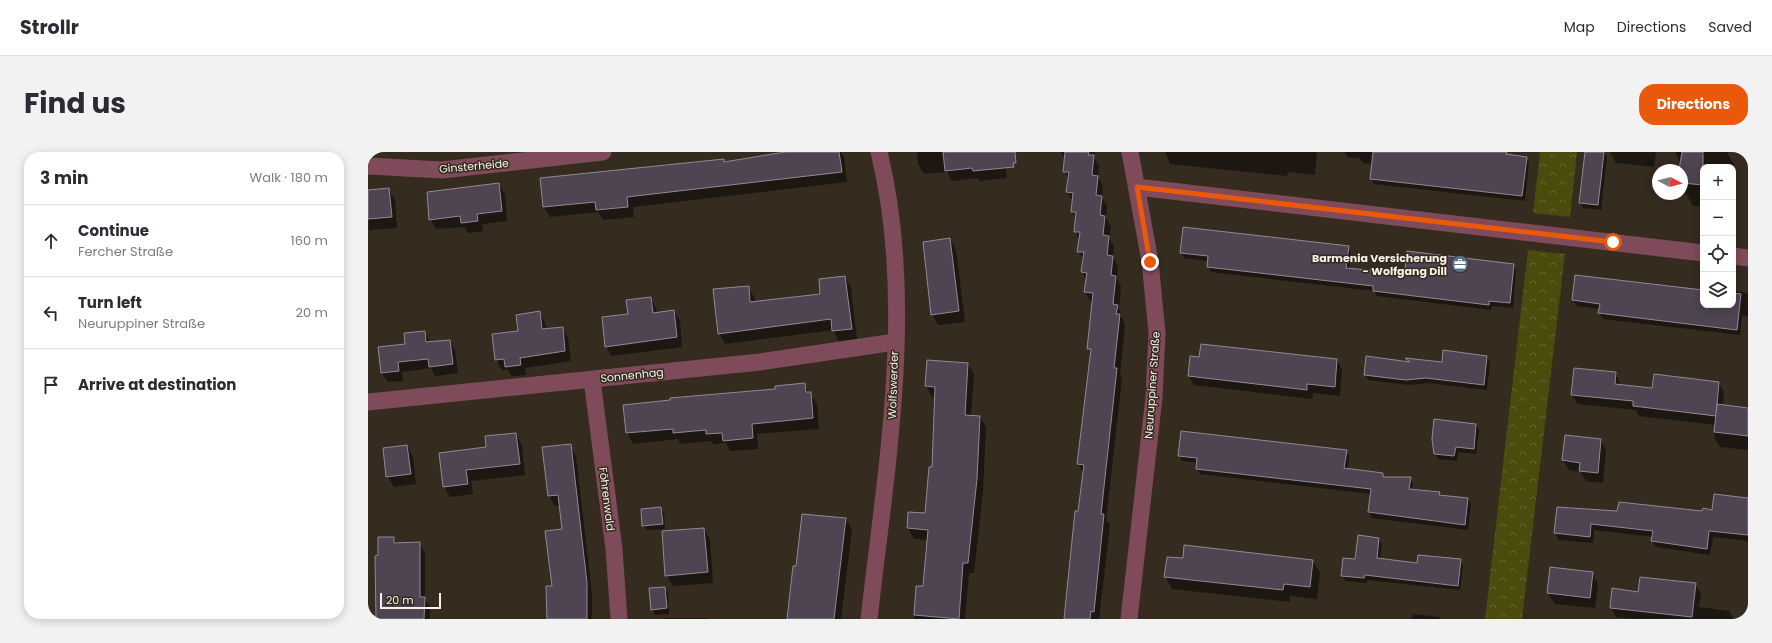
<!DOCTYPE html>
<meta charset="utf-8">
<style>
:root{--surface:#fff;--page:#f2f2f3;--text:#2b2b33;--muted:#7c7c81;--line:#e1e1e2;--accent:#ea580c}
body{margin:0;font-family:Poppins,sans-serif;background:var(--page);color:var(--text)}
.controls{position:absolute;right:12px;top:12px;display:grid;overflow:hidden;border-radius:8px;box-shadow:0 2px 10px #0003}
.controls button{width:36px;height:36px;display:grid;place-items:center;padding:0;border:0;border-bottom:1px solid var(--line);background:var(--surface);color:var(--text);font:20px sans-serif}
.compass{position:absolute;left:1284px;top:12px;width:36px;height:36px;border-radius:50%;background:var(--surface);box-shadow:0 2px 10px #0003;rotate:97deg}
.scale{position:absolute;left:12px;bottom:10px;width:61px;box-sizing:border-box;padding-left:4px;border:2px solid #f8f1ea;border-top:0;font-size:11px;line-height:14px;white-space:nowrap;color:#f8f1ea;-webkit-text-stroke:3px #352b1f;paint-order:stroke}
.stop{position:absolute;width:12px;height:12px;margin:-9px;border:3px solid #ea580c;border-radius:50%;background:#fff}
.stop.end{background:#ea580c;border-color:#fff;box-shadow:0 1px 4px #0008}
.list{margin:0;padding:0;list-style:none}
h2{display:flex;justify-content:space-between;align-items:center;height:52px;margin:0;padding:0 16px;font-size:17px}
h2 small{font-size:13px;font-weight:400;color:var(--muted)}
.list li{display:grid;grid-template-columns:26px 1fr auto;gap:12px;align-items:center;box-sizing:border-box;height:72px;padding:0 16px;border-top:1px solid var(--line)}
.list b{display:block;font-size:15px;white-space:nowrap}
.list p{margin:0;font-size:13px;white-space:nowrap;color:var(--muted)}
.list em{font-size:13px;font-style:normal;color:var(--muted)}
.icon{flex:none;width:22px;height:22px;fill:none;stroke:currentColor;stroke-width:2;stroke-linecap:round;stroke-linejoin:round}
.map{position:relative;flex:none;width:1380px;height:467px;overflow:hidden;border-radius:16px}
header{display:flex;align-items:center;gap:24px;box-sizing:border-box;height:56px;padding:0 20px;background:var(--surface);border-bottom:1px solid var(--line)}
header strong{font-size:19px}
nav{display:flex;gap:22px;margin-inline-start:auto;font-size:14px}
.intro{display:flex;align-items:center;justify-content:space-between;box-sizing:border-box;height:96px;padding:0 24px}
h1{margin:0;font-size:28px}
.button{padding:10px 18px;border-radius:16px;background:var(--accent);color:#fff;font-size:14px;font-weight:700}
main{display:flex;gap:24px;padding:0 24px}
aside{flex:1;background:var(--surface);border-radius:16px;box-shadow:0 2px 10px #0003}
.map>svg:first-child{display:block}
</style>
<header>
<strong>Strollr</strong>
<nav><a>Map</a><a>Directions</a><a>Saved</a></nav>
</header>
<div class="intro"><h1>Find us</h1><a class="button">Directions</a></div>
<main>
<aside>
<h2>3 min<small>Walk · 180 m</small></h2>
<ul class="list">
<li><svg class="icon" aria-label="ahead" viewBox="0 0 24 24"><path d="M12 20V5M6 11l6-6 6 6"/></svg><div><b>Continue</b><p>Fercher Straße</p></div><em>160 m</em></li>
<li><svg class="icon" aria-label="left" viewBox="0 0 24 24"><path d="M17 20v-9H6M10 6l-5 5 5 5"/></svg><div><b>Turn left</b><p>Neuruppiner Straße</p></div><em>20 m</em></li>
<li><svg class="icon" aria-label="arrive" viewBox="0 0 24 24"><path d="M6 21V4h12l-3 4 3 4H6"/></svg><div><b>Arrive at destination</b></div></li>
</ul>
</aside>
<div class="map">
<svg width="1380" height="467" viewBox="0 0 1380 467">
<defs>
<pattern id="forest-crowns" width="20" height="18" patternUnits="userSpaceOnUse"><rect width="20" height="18" fill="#4a4b0c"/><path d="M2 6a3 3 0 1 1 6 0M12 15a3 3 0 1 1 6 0" fill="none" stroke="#656530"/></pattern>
</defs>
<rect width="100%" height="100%" fill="#352b1f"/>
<!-- forest -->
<g fill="url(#forest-crowns)">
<path d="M1172,0H1209L1202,65L1165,61Z"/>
<path d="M1160,98L1197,102L1154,467H1117Z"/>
</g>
<!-- shadow -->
<g fill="#0007">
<path d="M433,0H473L476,5L479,30L265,55L266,65L235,68L230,60L182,65L176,55L355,8L357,10Z"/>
<path d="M549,0H636L639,26L611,29L610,26L584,29L579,20L556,22L550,12Z"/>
<path d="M693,0H727L726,5L731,14L730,26L735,34L734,45L739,55L738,66L743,75L741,86L746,94L745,106L750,114L749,126L753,135L751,157L757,173L752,223L754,227L738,368L742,373L731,467H697L716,322L710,312L723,201L720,197L725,150H723L717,140L719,128L714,120L716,108L710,99L712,88L707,79L708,67L704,60L705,49L699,40L701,28L696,19L697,8Z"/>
<path d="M797,0H949L947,23L920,20L919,24L802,12Z"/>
<path d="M977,0H1138L1140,4L1158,6L1161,11L1157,49L1006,32L1003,26L1004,12L995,11L991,6L979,5Z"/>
<path d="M1218,0H1236L1239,5L1233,58L1215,56L1212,51Z"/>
<path d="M1242,0H1288L1286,15L1248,11Z"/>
<path d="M1307,0H1359L1368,16L1365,38V15H1335V55L1325,54L1314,35L1313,12Z"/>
<path d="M131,32L137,42L139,69L114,72L115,79L100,81L96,75L68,77L62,67Z"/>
<path d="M20,37L27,48L29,76L1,78L0,39Z"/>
<path d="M582,87L588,98L597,170L570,173L564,162Z"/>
<path d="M980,95L983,101L981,117L1024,122L1037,118L1145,113L1148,119L1145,156L1124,154L1123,158L1009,144L1006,139L843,120L840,114V109L816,106L813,101Z"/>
<path d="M477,125L483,136L489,187L471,189L465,178L357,192L351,181L380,135L386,145L387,150L453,142Z"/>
<path d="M1335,139V153H1365V139L1380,141V164L1374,163L1372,183L1235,167L1231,161L1232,157L1209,154L1205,148Z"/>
<path d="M283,146L288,156L289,161L306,159L312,169L314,195L243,204L238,194L261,163Z"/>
<path d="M171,160L177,171L178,177L194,176L200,186L203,209L157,216L158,223L144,224L139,217L134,218L128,207Z"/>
<path d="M57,180L62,191L82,189L87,198L90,221L67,224L63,216L34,220L35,229L20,230L14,221L11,196L38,193Z"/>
<path d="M1119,205L1122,211L1119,238L1061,231L1041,233L1000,228L997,223L1041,211L1039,207L1075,211Z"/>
<path d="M969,208L974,218L972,244L945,241L944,247L826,233L821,224Z"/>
<path d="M600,212L606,222L603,264L612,265L618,275L615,339L606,421H601L597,467H546L549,435H556L560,388L546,387L540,376L541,361L557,362L565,316L568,245H564L558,234Z"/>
<path d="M1248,221L1253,234L1285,237L1351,231L1356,241L1355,254L1380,257V298L1352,295L1346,286L1348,273L1271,264L1268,258L1209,252L1204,243Z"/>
<path d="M436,232L449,252L451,277L389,282L390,297L362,299L358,291L345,292L343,289L312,292L310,287L265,292L259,281L256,254L408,238Z"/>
<path d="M1108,273L1111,278L1108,302L1090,300L1089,309L1070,307L1067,302Z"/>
<path d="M148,282L154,293L157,323L103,329L105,342L82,345L76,334L119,296Z"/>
<path d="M1232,288L1238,298L1235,331L1218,329L1213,320L1201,318L1195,308Z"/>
<path d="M202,293L208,304L224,442V467H180L195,378L192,354H187L181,344Z"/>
<path d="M39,294L45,305L48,332L26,335L19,324Z"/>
<path d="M978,299L981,304L980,317L1014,322L1017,326H1042L1045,331L1044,338L1100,347L1103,352L1100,378L1004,366L1001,360L1003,342L832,322L829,316L830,311L814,309L811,304Z"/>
<path d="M1380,347V389L1345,385L1342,403L1288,395L1284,389L1285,385L1226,378L1225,391L1191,388L1187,381L1190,356L1250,360L1335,361Z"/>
<path d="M293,356L296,361L297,377L279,378L275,373Z"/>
<path d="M478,367L484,378L473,467H419L426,415H429Z"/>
<path d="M336,377L342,388L345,431L305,434L298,423Z"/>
<path d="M26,386L29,392L51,391L57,401V447L62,455V467H9L11,404Z"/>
<path d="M1011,387L1014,392L1012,408L1050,412L1092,408L1095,414L1092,438L999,428V431L977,429L974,423Z"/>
<path d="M945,409L952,421L949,447L922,444V450L804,437L797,424Z"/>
<path d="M1224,421L1230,432L1227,456L1187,452L1180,441Z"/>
<path d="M1327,432L1333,442L1331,455L1361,459L1366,467H1264L1248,465L1243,456L1271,441Z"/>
<path d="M297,436L300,441L301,462L287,463L284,457Z"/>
<path d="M1045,462L1072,465L1073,467H1044Z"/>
<path d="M297,466H338L339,467H297Z"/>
</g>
<!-- building -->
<g fill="#4f4451" stroke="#938896">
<path d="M417,0H471L474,20L259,45L260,55L228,58L227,50L175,55L172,26L356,7V10Z"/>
<path d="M575,0H647L648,11H645L646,15L605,19L604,16L577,19Z"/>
<path d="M697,0H721L720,3H726L724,23L730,24L728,43L734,44L732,63L737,64L735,83L741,84L739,103L745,104L743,123L748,124L745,152L750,153L748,162H752L746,216H749L733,362H736L726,460L723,459L722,467H696L707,359H710L716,313L709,312L723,197H719L725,141L716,140L719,121L713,120L716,100H709L712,80H706L708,60H703L705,41L698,40L701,20H695Z"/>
<path d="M1005,0H1139L1138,2L1159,5L1154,44L1002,27Z"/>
<path d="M1217,0H1236L1230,53L1211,51Z"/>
<path d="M1314,0H1335V33L1314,31V18H1311Z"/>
<path d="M131,31L134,59L109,62L110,69L93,71L92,64L61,68L59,40Z"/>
<path d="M21,36L24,65L0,67V38Z"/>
<path d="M815,75L981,94L978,116L1023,120L1024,116L1037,117L1039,99L1146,112L1142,151L1121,149V153L1005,139V134L839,115L840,104L812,101Z"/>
<path d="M582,86L591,159L563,163L555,90Z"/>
<path d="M1207,123L1335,138V153H1365V141L1373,142L1369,178L1230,161L1232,152L1204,148Z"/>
<path d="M477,124L484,177L464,179L463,167L350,182L345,137L381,134L382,150L452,142L451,127Z"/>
<path d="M283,145L285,161L306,158L309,185L237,195L234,165L260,162L258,148Z"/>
<path d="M172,159L174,177L195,175L197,199L152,206L153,213L137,215L136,207L127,208L124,182L150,179L148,163Z"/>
<path d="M57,179L58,190L82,188L85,212L61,215L60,207L30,210L31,219L13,221L10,195L37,192L36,181Z"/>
<path d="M833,192L969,207L967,235L939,232V238L820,224L822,204L831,205Z"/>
<path d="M1075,198L1119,204L1116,233L1058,226L1038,228L996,223L998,204L1042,210L1037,206L1074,210Z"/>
<path d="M559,208L600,211L597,263L612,264L609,327L600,411H595L591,467L546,463L548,434H555L560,378L539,376L540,360L557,361L561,315H564L567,235L557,234Z"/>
<path d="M1206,216L1248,220L1247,232L1284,236L1286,222L1351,230L1348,264L1265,254V249L1203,243Z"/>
<path d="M437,231L438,240H443L445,266L384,272L385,286L355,289L354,281L338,282V278L305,281V277L258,281L255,253L302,248V246L407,237V234Z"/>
<path d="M1349,252L1380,256V284L1346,280Z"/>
<path d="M1066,267L1108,272L1106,297L1088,295L1086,304L1066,302L1064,287Z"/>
<path d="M813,279L979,298L976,316L1015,321V325H1043L1041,337L1072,340L1071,343L1100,346L1097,373L1000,360L1003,337L828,317L829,306L810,304Z"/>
<path d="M148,281L152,312L98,318L100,332L75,335L71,301L118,295L117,284Z"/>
<path d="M1197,283L1233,287L1230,321L1211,319L1212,311L1194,308Z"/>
<path d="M203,292L219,431V467H179L178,434H184L177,379L194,377L190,343L180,344L174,295Z"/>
<path d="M39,293L43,322L18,325L15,296Z"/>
<path d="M1346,342L1380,346V383L1341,379L1339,397L1283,389L1285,379L1223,372L1222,385L1186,381L1189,355L1249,359L1251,350L1334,359L1335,356L1344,358Z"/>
<path d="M293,355L295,372L274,374L273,357Z"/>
<path d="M434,362L478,366L466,467H419L425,414H428Z"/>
<path d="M336,376L340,420L297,424L294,379Z"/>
<path d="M990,383L1011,386L1009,406L1049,411L1050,403L1093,407L1090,434L997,423L996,426L973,424L975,406L987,407Z"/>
<path d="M10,385H26V391L52,390V445H57L56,467H8L7,404L10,403Z"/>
<path d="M816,393L945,408L942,435L916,432L915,438L796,425L799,405L815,406Z"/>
<path d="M1182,415L1225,420L1222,446L1179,441Z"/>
<path d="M1272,425L1328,431L1324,465L1242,456L1244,436L1270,440Z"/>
<path d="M297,435L299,456L283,458L281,436Z"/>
</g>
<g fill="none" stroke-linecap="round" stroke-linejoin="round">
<!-- street -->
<g stroke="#7f4a59" stroke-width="17">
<path d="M0,14L74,18L235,0"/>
<path d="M769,35L1335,101"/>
<path d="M1365,104L1380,106"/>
<path d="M224,228L246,397L251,467"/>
<path d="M0,250L392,210L527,190"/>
<path d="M501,467C518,316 548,150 511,0"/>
<path d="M761,467L786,245L789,181L782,109L762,0"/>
</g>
</g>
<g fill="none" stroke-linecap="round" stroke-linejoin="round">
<!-- route -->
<path stroke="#ea580c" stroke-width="5" d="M782,110L769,35L1245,90"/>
</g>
<!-- icons -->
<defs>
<symbol id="office-disc" viewBox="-11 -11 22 22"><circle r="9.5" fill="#5c6f8a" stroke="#352b1f"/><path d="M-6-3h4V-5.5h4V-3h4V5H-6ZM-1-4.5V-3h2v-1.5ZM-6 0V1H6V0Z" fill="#fff"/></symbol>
</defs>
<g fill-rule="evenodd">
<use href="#office-disc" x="1082" y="102" width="20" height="20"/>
</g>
<g text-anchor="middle" stroke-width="3" stroke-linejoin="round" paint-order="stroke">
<!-- street labels -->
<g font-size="11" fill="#f8f1ea" stroke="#352b1f">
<text transform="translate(106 14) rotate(-5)" y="4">Ginsterheide</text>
<text transform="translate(264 223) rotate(-6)" y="4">Sonnenhag</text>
<text transform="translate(525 233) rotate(-88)" y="4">Wolfswerder</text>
<text transform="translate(784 233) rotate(-86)" y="4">Neuruppiner Straße</text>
<text transform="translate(239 347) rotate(83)" y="4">Föhrenwald</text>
</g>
<!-- poi labels -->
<g font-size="11" font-weight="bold" fill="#f8f1ea" stroke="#352b1f" text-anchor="end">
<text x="1079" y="110">Barmenia Versicherung<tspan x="1079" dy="13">- Wolfgang Dill</tspan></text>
</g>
</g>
</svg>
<div class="controls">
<button>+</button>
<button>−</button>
<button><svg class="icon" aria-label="locate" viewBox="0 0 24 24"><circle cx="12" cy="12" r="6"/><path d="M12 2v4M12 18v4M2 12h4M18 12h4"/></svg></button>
<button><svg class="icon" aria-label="layers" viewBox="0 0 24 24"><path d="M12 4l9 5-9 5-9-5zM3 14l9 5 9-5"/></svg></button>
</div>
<svg class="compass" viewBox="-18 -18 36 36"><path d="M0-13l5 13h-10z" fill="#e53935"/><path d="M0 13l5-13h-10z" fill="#7c7c81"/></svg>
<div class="scale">20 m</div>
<div class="stop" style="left:1245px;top:90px"></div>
<div class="stop end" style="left:782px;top:110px"></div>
</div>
</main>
